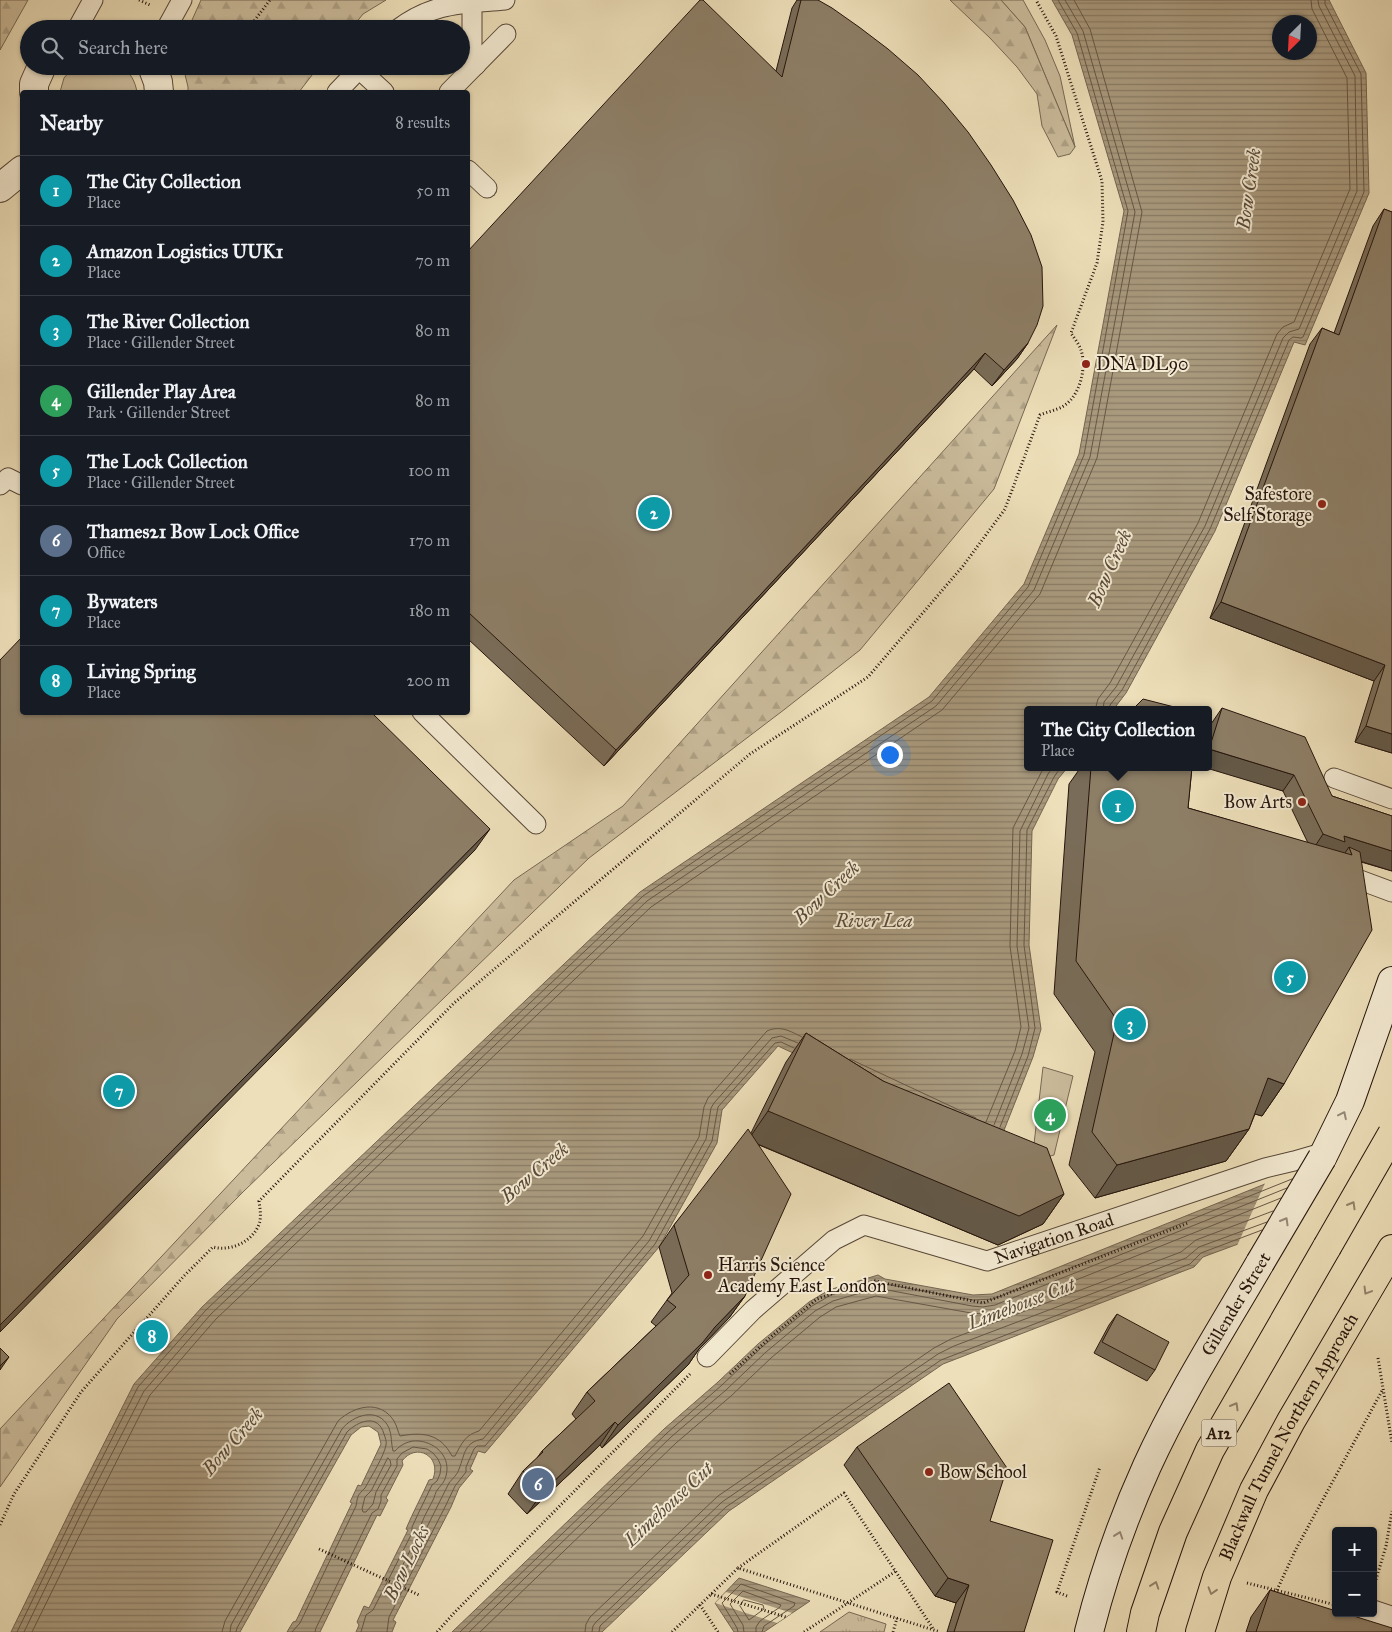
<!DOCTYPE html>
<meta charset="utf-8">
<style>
:root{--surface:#171b24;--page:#242831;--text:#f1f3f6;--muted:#9ea1a6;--line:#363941;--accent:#c59692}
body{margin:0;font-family:"IM FELL Great Primer",serif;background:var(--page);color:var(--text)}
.controls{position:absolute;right:15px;bottom:15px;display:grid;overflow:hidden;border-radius:5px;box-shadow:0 1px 4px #0004}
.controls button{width:45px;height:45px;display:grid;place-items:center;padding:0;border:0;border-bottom:1px solid var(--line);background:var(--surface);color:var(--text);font:25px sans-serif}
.compass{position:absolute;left:1272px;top:15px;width:45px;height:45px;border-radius:50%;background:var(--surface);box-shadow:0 1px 4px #0004;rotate:204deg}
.you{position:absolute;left:889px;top:754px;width:18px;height:18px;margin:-12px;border:4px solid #fff;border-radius:50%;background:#1a73e8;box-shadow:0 0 0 8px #1a73e833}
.badge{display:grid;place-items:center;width:32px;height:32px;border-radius:50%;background:var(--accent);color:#fff;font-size:16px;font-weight:700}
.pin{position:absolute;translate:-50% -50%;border:2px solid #fff;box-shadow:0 1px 5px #0006}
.popup{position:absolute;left:1024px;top:706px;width:188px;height:65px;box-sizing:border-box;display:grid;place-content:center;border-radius:5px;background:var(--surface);filter:drop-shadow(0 1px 4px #0005);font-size:16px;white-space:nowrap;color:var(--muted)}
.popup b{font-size:19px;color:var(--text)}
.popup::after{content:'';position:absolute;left:50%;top:100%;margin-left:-10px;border:10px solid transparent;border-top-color:var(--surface)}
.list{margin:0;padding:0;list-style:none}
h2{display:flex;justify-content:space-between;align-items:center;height:65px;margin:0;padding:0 20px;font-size:21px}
h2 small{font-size:16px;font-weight:400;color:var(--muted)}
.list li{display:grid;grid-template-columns:32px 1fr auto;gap:15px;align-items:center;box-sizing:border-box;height:70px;padding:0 20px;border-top:1px solid var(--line)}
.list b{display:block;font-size:19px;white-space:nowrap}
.list p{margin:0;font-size:16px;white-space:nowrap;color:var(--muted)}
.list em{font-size:16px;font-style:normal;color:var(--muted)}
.icon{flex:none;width:28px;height:28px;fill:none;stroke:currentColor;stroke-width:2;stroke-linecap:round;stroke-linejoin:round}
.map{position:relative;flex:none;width:1392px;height:1632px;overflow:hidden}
.search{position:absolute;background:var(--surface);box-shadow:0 1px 4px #0004;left:20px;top:20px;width:450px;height:55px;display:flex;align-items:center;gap:12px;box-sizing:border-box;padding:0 18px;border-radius:28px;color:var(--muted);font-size:19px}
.panel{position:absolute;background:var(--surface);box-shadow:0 1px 4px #0004;left:20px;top:90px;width:450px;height:625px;border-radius:5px}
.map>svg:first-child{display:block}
</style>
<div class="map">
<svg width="1392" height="1632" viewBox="0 0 1392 1632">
<defs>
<pattern id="forest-firs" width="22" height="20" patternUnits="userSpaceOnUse" patternTransform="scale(1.25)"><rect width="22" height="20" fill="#cbbc9c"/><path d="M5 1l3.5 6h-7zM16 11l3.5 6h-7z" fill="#aea185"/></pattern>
<pattern id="park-tufts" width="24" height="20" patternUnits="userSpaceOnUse" patternTransform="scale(1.25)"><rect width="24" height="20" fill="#cbbc9c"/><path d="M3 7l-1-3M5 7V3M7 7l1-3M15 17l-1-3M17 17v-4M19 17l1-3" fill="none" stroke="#aea185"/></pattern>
<pattern id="water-rules" width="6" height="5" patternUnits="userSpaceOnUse" patternTransform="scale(1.25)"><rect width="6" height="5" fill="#a99a7e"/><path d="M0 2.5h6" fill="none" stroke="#897c66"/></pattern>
</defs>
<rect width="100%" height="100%" fill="#eddfb9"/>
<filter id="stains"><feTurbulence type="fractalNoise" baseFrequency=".004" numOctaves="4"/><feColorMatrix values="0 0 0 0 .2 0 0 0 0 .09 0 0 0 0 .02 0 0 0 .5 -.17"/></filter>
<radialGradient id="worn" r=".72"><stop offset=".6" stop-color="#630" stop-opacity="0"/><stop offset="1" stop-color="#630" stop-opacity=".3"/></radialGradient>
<!-- green -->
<g fill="#cbbc9c" stroke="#786854">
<path d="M1001,0H1023L1045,40L1060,76L1075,147L1025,27Z"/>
<path d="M74,66H122C131,74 135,81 137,92H60L64,78Z"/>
<path d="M1043,1067L1073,1076L1054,1155L1032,1161Z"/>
</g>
<!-- forest -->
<g fill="url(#forest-firs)" stroke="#786854">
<path d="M0,0H28L0,50Z"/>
<path d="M201,0H386L363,14L351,29H188Z"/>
<path d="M950,0H1001L1025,27L1075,147L1070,154L1058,157L1042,126L1037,94L1017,67L990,38Z"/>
<path d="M183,66H319L299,92H188V87Z"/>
<path d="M1057,325L994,489L860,650L785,709L589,858L244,1191L117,1319L0,1487V1429L514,880L623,806Z"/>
</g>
<!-- park -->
<path fill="url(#park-tufts)" stroke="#786854" d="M849,1612L886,1624L884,1632H820Z"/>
<!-- water -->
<g fill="url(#water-rules)" stroke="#746450" fill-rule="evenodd">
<path d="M1052,0H1329L1366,73L1369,193L1305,345L1294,342L1215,531L1126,693L1113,710H1028V767H1068L1058,779L1032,831L1029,945L1041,1029L1033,1057L997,1148L778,1046L722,1110L717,1143L659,1247L485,1453L478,1451L470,1469L473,1471L459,1488L451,1507L393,1620L396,1622L392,1632H356L359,1625L357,1622L364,1606L369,1608L408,1530L406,1529C413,1512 422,1496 429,1480L433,1479C442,1456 416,1442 402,1461L403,1465L386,1498L388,1500L380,1516L377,1515L320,1632H287L293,1622L296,1621L352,1503L350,1502L358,1485L361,1486L381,1444L378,1432L369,1426L361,1427L351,1435L240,1632H11L74,1503L134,1384L202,1307L640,892L929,697L1024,584L1079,454L1124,211L1072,35ZM1280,22H1310V52H1280Z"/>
<path d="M1392,1136V1187L1203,1257L1194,1267L943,1364L729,1511L602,1632H452L664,1429L718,1382L758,1344L809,1302L829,1290L878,1275L885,1279L973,1295L992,1294L1265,1184Z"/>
<path d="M739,1578L810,1601L764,1632H734L715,1603Z"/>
</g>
<!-- pier -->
<g fill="#eddfb9">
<path d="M1392,1133V1190L1236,1248L1266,1181Z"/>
<path d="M726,1592L792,1613L777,1623L715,1603Z"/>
</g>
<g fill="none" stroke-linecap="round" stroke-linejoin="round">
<!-- shore -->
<g stroke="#675745" stroke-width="1">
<path d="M1095,710L1098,699L1110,683L1198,523L1277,334L1283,327L1294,322L1350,189L1347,78L1312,9L1311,0"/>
<path d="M1103,710L1104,702L1116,687L1205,526L1283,338L1289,332L1299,329L1357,191L1355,76L1319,6L1318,0"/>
<path d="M1109,710L1110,705L1122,690L1210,529L1289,340L1293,337L1301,338L1303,337L1364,192L1361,74L1325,4V0"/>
<path d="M850,1059L976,1118"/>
<path d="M986,1122L1015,1051L1021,1027L1010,946L1013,828L1044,767"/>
<path d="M994,1125L1022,1054L1029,1028L1017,946L1020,831L1048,774L1053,767"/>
<path d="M1000,1127L1028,1056L1035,1028L1024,945L1027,830L1054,777L1061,767"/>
<path d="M388,1458L390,1460L391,1465L376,1492L373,1504L366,1512H363L362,1509L365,1497L371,1491Z"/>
<path d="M744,1600L763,1605L764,1609L749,1620L740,1606Z"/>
<path d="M17,1632L78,1506L138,1387L206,1310L643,896L932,701L1028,587L1084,455L1128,211L1077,33L1058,0"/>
<path d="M24,1632L84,1508L144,1391L211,1314L647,901L936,706L1034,590L1090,457L1135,212L1083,31L1065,0"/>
<path d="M32,1632L91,1512L150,1395L216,1319L651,907L942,710L1040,594L1097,458L1142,212L1090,29L1074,0"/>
<path d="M222,1632L225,1621L338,1421C354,1406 380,1399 394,1421C397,1426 398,1432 400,1436C422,1432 440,1433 452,1456H455C462,1443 465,1435 479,1431L643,1236L699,1137L704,1107L708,1098L767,1031C780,1025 790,1031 802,1037"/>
<path d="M230,1632L231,1625L342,1429C353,1415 379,1406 389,1428C392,1435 391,1444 393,1451H395C401,1444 410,1440 419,1441C437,1443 451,1458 446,1476C444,1483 441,1485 438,1489C435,1492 435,1497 433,1500C426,1514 422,1519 418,1535L389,1592L390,1595H393L449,1483C452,1479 458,1474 459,1469C465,1454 464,1442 483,1439L649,1241L706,1139L711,1108L714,1103L772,1038L781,1036L798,1043"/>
<path d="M236,1632L237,1628L347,1432C358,1421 378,1413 384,1434C385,1437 387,1442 386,1445C384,1456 371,1477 365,1488C357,1496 358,1495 356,1506L300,1623L292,1632"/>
<path d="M315,1632L316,1628L372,1513L378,1509L381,1501V1495L397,1466V1459L402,1453L413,1447L427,1449L433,1453L438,1459L441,1466L440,1474L437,1481L432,1485L419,1512L412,1527V1533L373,1610L366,1615L361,1632"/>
<path d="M387,1632L389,1617L446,1505L455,1486L466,1472V1467L474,1449L477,1446H485L655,1244L712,1141L718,1107L775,1043L781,1042L794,1048"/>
<path d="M460,1632L667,1433L722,1385L762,1347L812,1306L831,1295L877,1281L885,1284L973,1300L993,1299L1292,1179"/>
<path d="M469,1632L671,1437L726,1390L766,1352L815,1311L833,1301L877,1288L972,1306L983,1307L995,1305L1287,1188"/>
<path d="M480,1632L676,1443L731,1396L771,1358L820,1317L836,1307L876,1296L971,1313L984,1314L996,1312L1281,1198"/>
<path d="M585,1632L586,1624L590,1617L718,1496L934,1348L951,1339L1181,1252L1196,1240L1273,1211"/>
<path d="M592,1632L593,1626L596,1622L722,1502L938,1354L954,1346L1186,1258L1199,1247L1267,1222"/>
<path d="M599,1632L600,1626L726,1507L941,1360L1190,1264L1201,1253L1262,1230"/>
<path d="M738,1632L737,1628L722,1603L741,1584L795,1603L794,1606L764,1626L762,1632"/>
<path d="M744,1632L743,1625L730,1604L743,1591L781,1605L780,1607L760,1621L756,1627V1632"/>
</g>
<defs>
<g id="lane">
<path d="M472,3V46L476,65"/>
<path d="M77,29L93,0"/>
<path d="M166,29L182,0"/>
<path d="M398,29C434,2 462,4 505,0"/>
<path d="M359,69L384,92"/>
<path d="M337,92L362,66"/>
<path d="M449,92L506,34"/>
<path d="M468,170L487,188"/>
<path d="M0,485L8,478L22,485"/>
<path d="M422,712L536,824"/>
<path d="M1334,778L1392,799"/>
<path d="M1341,873L1392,892"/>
<path id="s1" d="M707,1357L753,1310L834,1240L864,1225L987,1261L1265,1168L1294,1161L1325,1152"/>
</g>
<g id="street">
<path d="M152,66L158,82L159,92"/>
<path d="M34,92V84L42,66"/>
<path d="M0,188L22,170"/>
<path d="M1368,1613L1392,1621"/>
</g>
<g id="secondary">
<path d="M1322,1158L1350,1101L1392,981"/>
<path d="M1089,1632C1103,1576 1123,1519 1147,1466C1179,1396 1221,1330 1260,1263"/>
</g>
<g id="highway">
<path d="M1141,1632L1145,1613L1173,1532L1210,1450L1327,1247"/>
<path id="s2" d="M1200,1632L1217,1577L1254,1490L1291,1421L1392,1249"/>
</g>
</defs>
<!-- lane casing -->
<use href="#lane" stroke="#574737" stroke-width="21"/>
<!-- street casing -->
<use href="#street" stroke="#574737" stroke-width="30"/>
<!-- secondary casing -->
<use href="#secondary" stroke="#25140c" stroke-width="30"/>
<!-- highway casing -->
<use href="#highway" stroke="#25140c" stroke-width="30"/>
<!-- path -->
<g stroke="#25140c" stroke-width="3" stroke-dasharray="1 2.5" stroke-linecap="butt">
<path d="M139,0L150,5"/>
<path d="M248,29L270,0"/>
<path d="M193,72L211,66"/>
<path d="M1378,1358L1392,1443"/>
<path d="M730,1374L773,1335L817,1299L842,1290L875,1281L983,1303L1188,1223"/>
<path d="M0,1525L14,1494L81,1392L184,1276L213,1247C231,1252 255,1241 260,1221C261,1214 260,1208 259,1201L454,1003L750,754L868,677L963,566L1005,509L1040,415C1047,412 1056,410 1062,407C1080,397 1087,368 1081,350C1079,344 1074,338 1071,333L1097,263L1103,222L1102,181L1056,36L1036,0"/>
<path d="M319,1549L419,1595"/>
<path d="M738,1568L844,1493L934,1630"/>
<path d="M1247,1583L1336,1605"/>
<path d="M1375,1583L1386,1546L1392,1511"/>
<path d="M1277,1590L1296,1549L1383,1389"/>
<path d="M711,1594L786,1617"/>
<path d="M1067,1596L1057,1592L1100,1467"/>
<path d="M437,1632L454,1613L690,1374"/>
<path d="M672,1632L700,1605"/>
<path d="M718,1632L700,1605L738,1568L940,1632"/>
<path d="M804,1632L896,1571"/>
<path d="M893,1632L897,1618"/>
</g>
<!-- lane -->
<use href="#lane" stroke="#f3ead2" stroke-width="19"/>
<!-- street -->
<use href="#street" stroke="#f3ead2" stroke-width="28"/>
<!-- secondary -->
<use href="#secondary" stroke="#f3ead2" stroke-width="28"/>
<!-- highway -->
<use href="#highway" stroke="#eddfb9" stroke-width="28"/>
<defs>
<path id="secondary-bridge" d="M1260,1263L1322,1158"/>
<path id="highway-bridge" d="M1327,1247L1392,1134"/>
</defs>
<!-- secondary-bridge casing -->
<use href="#secondary-bridge" stroke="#25140c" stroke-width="30" stroke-linecap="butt"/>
<!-- highway-bridge casing -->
<use href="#highway-bridge" stroke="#25140c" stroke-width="30" stroke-linecap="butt"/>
<!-- secondary-bridge -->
<use href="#secondary-bridge" stroke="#f3ead2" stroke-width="28"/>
<!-- highway-bridge -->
<use href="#highway-bridge" stroke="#eddfb9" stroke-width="28"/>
</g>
<!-- wall -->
<g fill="#796c58" stroke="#25140c">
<path d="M797,0H818L1028,343L1017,359L992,386L974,369L604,766L468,639V251L776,71L792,8Z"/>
<path d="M1384,209L1392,212V753L1355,742L1374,681L1210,618L1310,344L1322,328L1334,333L1373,226Z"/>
<path d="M1222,708L1332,796L1392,816V871L1361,862L1284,1084L1262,1116L1255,1114L1249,1129L1226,1161L1095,1198L1069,1165L1095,1052L1054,994L1069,784L1081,767H1192L1188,808L1308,843L1283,791L1208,767V734L1211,724Z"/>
<path d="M806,1033L1064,1194L1043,1224L998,1245L759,1145L745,1296L729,1318L699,1349L688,1365L602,1448L600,1445L527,1514L508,1494L523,1471L537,1458L542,1451L576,1419L572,1414L587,1392L656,1326L651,1322L667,1300L672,1293L659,1247L674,1225L751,1133L786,1062Z"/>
<path d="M1117,1314L1155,1370L1147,1381L1094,1353L1109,1325Z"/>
<path d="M857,1447L990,1521L1024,1632H947L956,1603L935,1596L844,1465Z"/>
<path d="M1270,1590L1392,1632H1246L1251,1617Z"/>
</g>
<!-- shaded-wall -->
<g fill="#635847" stroke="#25140c">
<path d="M1028,343L1017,359L992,386L1004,370Z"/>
<path d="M985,353L974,369L604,766L616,750Z"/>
<path d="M1221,602L1385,665L1374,681L1210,618Z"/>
<path d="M1366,726L1392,734V753L1355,742Z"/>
<path d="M1209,749L1294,775L1283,791L1203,767H1208V751Z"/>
<path d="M490,829L475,850L0,1332V1325Z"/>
<path d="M1323,834L1344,836L1392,851V871L1350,858L1352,855L1349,847L1343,856L1312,851Z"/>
<path d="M1268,1078L1284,1084L1262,1116L1245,1111Z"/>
<path d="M768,1111L1064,1194L1043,1224L998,1245L748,1140Z"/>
<path d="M1249,1129L1226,1161L1095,1198L1117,1165Z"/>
<path d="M745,1296L729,1318L699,1349L688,1365L602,1448L618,1425Z"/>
<path d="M9,1357L0,1370V1366Z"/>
<path d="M615,1422L600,1445L527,1514L543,1492Z"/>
<path d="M948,1578L969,1585L956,1603L935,1596Z"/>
</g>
<!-- building -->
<g fill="#8d7e66" stroke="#25140c">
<path d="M700,0H703L782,77L801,0H818L832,8L859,27L888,49L918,75L944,103L968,132L991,165L1013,200L1031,235L1042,267L1043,306L1037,325L1028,343L1004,370L985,353L616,750L468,612V251Z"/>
<path d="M1384,209L1392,212V734L1366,726L1385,665L1221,602L1322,328L1339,335Z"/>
<path d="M22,637V712H371L490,829L0,1325V660Z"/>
<path d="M1143,699L1186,710H1132Z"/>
<path d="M1222,708L1305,737L1332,796L1392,816V851L1344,836L1345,842L1323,834L1294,775L1209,749Z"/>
<path d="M1091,767H1192L1188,808L1352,855L1349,847L1360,852L1372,930L1284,1084L1268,1078L1249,1129L1117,1165L1092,1132L1117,1020L1076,961Z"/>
<path d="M806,1033L883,1081L1047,1148L1064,1194L1019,1216L768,1111Z"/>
<path d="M748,1129L791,1194L745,1296L715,1327L703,1342L618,1425L615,1422L543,1492L523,1471L543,1452L542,1451L595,1401L587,1392L676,1307L667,1300L689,1275L674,1225Z"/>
<path d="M1117,1314L1169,1342L1155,1370L1102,1342Z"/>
<path d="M0,1348L9,1357L0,1366Z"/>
<path d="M949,1383L1007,1468L990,1521L1053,1540L1024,1632H954L969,1585L948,1578L857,1447Z"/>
<path d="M1270,1590L1336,1611V1613H1344L1392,1628V1632H1256Z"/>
</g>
<!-- one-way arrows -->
<defs><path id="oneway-chevron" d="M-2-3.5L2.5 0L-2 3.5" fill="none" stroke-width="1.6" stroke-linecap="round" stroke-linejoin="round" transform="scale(1.25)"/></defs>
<g stroke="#968a79">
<use href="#oneway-chevron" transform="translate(1343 1115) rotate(-64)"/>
<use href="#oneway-chevron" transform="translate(1285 1221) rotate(-60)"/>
<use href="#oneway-chevron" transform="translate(1119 1535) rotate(-71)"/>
</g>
<g stroke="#93846b">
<use href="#oneway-chevron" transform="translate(1352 1205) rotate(-60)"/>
<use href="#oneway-chevron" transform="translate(1367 1291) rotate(121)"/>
<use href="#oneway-chevron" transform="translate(1235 1406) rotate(-60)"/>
<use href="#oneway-chevron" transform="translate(1155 1585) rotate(-71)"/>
<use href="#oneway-chevron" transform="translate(1212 1591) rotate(107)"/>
</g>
<!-- markers -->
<g fill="#8f2418" stroke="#f3ead2" stroke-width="2">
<circle cx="1086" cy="364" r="5"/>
<circle cx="1322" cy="504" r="5"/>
<circle cx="1302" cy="802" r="5"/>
<circle cx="708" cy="1275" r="5"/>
<circle cx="929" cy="1472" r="5"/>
</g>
<g text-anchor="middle" stroke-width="4" stroke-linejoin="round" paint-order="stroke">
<!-- shield labels -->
<rect fill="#f3ead2" stroke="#635447" stroke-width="1" x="1201.5" y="1419.5" width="35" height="27" rx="4"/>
<g font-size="16" font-weight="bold" fill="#25140c">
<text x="1219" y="1439">A12</text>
</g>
<!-- poi labels -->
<g font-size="18" fill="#25140c" stroke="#f3ead2" text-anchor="start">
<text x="1096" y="370">DNA DL90</text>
<text x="1312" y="500" text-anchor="end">Safestore<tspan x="1312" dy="21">Self Storage</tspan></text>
<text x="1292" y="808" text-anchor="end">Bow Arts</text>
<text x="718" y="1271">Harris Science<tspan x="718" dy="21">Academy East London</tspan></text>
<text x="939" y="1478">Bow School</text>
</g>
<!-- street labels -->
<g font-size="18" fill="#25140c" stroke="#f3ead2">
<text dy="6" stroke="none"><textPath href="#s1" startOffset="405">Navigation Road</textPath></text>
<text transform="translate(1236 1304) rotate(-59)" y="6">Gillender Street</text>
<text dy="6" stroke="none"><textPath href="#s2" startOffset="215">Blackwall Tunnel Northern Approach</textPath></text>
</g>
<!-- water labels -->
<g font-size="19" font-style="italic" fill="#5a4a3a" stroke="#f3ead2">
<text transform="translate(1248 189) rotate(-82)" y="7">Bow Creek</text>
<text transform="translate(1109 568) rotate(-66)" y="7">Bow Creek</text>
<text transform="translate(826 892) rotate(-43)" y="7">Bow Creek</text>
<text x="874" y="927">River Lea</text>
<text transform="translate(534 1172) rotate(-40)" y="7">Bow Creek</text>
<text transform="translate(1021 1303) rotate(-21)" y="7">Limehouse Cut</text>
<text transform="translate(232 1441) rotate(-49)" y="7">Bow Creek</text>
<text transform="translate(668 1504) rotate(-43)" y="7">Limehouse Cut</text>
<text transform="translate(406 1563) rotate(-64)" y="7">Bow Locks</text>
</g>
</g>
<rect width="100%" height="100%" filter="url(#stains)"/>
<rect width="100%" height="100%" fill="url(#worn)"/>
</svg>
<div class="controls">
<button>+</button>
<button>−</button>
</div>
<svg class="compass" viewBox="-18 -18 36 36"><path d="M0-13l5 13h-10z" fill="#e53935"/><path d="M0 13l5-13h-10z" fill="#9ea1a6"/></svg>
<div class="you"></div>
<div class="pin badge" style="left:1118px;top:806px;background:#0f9aa8">1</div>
<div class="popup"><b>The City Collection</b>Place</div>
<div class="pin badge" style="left:654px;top:513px;background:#0f9aa8">2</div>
<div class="pin badge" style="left:1130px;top:1024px;background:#0f9aa8">3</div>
<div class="pin badge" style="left:1050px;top:1115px;background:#2e9e5b">4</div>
<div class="pin badge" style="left:1290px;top:977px;background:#0f9aa8">5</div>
<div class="pin badge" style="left:538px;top:1484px;background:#5c6f8a">6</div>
<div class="pin badge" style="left:119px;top:1091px;background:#0f9aa8">7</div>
<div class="pin badge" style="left:152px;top:1336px;background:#0f9aa8">8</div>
<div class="search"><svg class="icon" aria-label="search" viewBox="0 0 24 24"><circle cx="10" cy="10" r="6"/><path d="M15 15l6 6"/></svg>Search here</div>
<section class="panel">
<h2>Nearby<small>8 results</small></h2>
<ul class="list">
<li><span class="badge" style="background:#0f9aa8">1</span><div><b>The City Collection</b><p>Place</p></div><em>50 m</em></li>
<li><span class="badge" style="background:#0f9aa8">2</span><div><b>Amazon Logistics UUK1</b><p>Place</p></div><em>70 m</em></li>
<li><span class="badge" style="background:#0f9aa8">3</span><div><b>The River Collection</b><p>Place · Gillender Street</p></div><em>80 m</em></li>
<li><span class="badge" style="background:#2e9e5b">4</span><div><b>Gillender Play Area</b><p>Park · Gillender Street</p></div><em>80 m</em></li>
<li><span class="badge" style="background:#0f9aa8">5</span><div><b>The Lock Collection</b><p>Place · Gillender Street</p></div><em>100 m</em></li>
<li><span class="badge" style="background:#5c6f8a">6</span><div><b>Thames21 Bow Lock Office</b><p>Office</p></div><em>170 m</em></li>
<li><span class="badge" style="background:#0f9aa8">7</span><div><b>Bywaters</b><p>Place</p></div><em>180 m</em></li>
<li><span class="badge" style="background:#0f9aa8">8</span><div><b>Living Spring</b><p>Place</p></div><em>200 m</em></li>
</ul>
</section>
</div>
